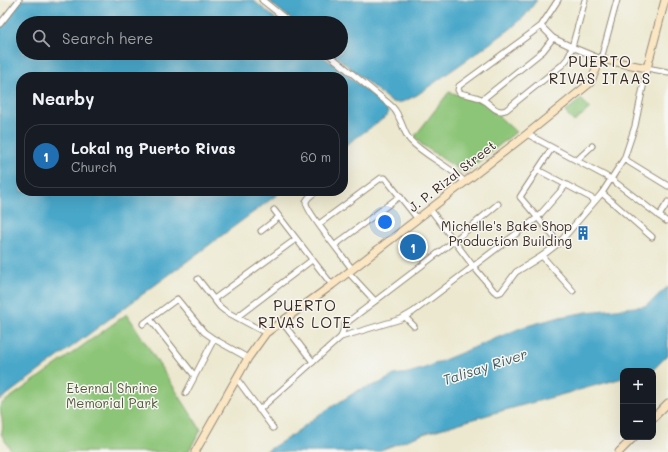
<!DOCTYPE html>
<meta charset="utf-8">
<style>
:root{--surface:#171b24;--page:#20242c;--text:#f1f3f6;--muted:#9ea1a6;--line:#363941;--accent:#1f6fb2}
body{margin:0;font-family:Mali,sans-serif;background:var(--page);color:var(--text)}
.controls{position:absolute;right:12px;bottom:12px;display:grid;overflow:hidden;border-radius:8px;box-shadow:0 4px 16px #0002}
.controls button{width:36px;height:36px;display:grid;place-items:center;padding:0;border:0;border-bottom:1px solid var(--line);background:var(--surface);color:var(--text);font:20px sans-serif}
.you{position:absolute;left:385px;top:222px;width:14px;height:14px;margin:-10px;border:3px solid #fff;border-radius:50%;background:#1a73e8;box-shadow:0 0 0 6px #1a73e833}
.badge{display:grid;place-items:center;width:26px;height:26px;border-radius:50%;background:var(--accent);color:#fff;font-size:13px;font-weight:700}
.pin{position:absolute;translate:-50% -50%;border:2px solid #fff;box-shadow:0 1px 4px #0006}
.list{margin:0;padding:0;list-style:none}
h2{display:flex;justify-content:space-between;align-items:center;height:52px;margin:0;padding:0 16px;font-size:17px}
h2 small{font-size:13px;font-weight:400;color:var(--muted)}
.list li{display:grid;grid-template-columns:26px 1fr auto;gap:12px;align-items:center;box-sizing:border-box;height:64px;margin:0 8px 8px;padding:0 8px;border:1px solid var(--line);border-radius:16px}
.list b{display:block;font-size:15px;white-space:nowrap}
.list p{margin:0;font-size:13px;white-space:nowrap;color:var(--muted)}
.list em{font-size:13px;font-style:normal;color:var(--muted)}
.icon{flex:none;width:22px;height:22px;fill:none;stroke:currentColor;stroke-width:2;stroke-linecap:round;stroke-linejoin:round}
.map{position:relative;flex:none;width:668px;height:452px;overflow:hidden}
.search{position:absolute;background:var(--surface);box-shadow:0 4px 16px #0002;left:16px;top:16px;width:332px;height:44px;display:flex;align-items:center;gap:10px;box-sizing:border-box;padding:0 14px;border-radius:22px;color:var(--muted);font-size:15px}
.panel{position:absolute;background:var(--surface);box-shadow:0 4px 16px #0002;left:16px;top:72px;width:332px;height:124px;border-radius:16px}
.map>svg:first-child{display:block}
</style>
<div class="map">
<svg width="668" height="452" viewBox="0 0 668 452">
<rect width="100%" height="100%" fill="#f6f6f2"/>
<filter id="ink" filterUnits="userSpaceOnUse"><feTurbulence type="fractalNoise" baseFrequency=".025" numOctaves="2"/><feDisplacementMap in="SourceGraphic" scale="8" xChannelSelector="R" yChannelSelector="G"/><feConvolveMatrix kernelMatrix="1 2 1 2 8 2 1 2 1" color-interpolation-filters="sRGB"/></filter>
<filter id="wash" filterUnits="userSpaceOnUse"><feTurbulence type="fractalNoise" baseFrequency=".012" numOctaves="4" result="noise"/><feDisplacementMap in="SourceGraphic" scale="16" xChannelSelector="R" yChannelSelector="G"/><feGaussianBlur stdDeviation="0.9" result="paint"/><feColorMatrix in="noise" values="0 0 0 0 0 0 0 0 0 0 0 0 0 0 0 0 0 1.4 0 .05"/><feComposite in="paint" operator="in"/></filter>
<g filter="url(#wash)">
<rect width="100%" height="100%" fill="#ece8cf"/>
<!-- green -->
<g fill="#8dc578" stroke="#64784b">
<path d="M449,92L483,102L516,132L464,173L421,144L415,136Z"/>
<path d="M581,99L590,108L574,122L565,112Z"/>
<path d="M127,314L201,430L188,452H12L1,434C5,425 0,414 0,405Z"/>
</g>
<!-- water -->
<g fill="#4aa7c9" stroke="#426874">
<path d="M20,0H253L281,23H23V53H319L380,101L387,109L388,113L387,116L343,147V77H21V191H282L0,400V26Z"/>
<path d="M267,0H537L524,17L509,30L417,95C408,99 399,106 390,101L332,53H341V23H296Z"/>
<path d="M668,287V355L652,371H623V378L494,413L423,434L376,452H265L291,436L320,414L359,390L380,383L394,375L408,373L425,368L523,327L560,317L587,312L645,306C654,301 660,292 668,287Z"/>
</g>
</g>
<g filter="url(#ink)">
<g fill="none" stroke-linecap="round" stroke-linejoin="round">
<defs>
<g id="street">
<path d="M262,0L291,23"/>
<path d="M585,0L572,47L601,59L617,0"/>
<path d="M0,24L19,0"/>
<path d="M541,26L553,38L572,47L568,58L562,65L506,110C495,114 492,104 483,100C477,96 467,95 460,93L458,90L459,86L541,26L558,0"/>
<path d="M327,53L388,103C393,107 397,112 399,118C403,125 404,133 410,140C425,156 448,165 465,182"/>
<path d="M483,99L543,51L553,38"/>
<path d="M527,134L611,179L666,221"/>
<path d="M552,148L520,197L559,243"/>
<path d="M624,159L668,186"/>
<path d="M577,160L592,146"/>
<path d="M538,170L595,200"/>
<path d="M317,191C313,194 307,197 306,202C305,210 345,259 352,269"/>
<path d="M602,193L652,237"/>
<path d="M430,209L473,266L494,291L498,293L501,292L516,272L542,256L559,243L602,193L624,159L635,126L647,68L668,72"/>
<path d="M274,210L332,285"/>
<path d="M659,216L668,202"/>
<path d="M319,224L381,178H385L417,218"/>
<path d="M261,231L279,217"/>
<path d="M335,245L400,196"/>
<path d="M542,256L573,291"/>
<path d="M348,272L375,301"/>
<path d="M198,279L220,307L225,311L266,333"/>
<path d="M214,299L296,239"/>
<path d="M237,317L312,260"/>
<path d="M405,317L414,326"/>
<path d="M150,319L194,375"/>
<path d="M282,322L313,362"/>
<path d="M143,324L177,299L204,332L214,339L248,358"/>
<path d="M341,337L401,319L413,312L537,218L566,185"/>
<path d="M236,378L273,428"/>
<path d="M186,393L214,339"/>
<path d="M259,410L341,337L345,324L454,241L498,204"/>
</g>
<g id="secondary">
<path d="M653,418L668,403"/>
<path d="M195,452L248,358L266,333L332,285L527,134L590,83L601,59L647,68L665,0"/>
<path d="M619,452L634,437"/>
</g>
</defs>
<!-- street casing -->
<use href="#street" stroke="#948976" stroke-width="7"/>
<!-- secondary casing -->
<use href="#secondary" stroke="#948976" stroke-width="9"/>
<!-- street -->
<use href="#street" stroke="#fff" stroke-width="5"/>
<!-- secondary -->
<use href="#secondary" stroke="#fbe6c4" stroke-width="7"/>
</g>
</g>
<!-- icons -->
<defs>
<symbol id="building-bare" viewBox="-9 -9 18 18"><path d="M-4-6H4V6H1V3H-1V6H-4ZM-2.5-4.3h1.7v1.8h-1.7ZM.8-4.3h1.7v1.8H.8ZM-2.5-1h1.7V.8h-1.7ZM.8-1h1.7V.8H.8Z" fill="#1f6fb2" stroke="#f6f6f2" stroke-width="2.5" paint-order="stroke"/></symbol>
</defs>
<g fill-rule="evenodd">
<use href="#building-bare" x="573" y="223" width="20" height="20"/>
</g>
<g text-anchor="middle" stroke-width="3" stroke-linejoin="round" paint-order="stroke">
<!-- street labels -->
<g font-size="13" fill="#3b2a1e" stroke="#f6f6f2">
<text transform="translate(452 176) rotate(-38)" y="5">J. P. Rizal Street</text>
</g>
<!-- poi labels -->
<g font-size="13" fill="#3b2a1e" stroke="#f6f6f2" text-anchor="end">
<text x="572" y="231">Michelle's Bake Shop<tspan x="572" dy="15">Production Building</tspan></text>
</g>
<!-- park labels -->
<g font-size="13" fill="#545839" stroke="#f6f6f2">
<text x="112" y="393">Eternal Shrine<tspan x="112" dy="15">Memorial Park</tspan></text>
</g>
<!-- water labels -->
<g font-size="14" font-style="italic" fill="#415c62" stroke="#f6f6f2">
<text transform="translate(485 367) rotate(-18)" y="5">Talisay River</text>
</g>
<!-- quarter labels -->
<g font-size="15" letter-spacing="1" fill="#3b2a1e" stroke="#f6f6f2">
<text x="600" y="67">PUERTO<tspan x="600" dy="17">RIVAS ITAAS</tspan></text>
<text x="305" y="311">PUERTO<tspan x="305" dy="17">RIVAS LOTE</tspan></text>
</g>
</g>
</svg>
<div class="controls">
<button>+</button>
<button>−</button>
</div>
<div class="you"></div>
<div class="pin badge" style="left:413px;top:247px">1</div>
<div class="search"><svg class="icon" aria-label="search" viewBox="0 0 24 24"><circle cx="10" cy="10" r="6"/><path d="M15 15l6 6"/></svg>Search here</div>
<section class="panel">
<h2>Nearby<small></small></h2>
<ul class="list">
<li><span class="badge">1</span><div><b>Lokal ng Puerto Rivas</b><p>Church</p></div><em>60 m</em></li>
</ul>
</section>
</div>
